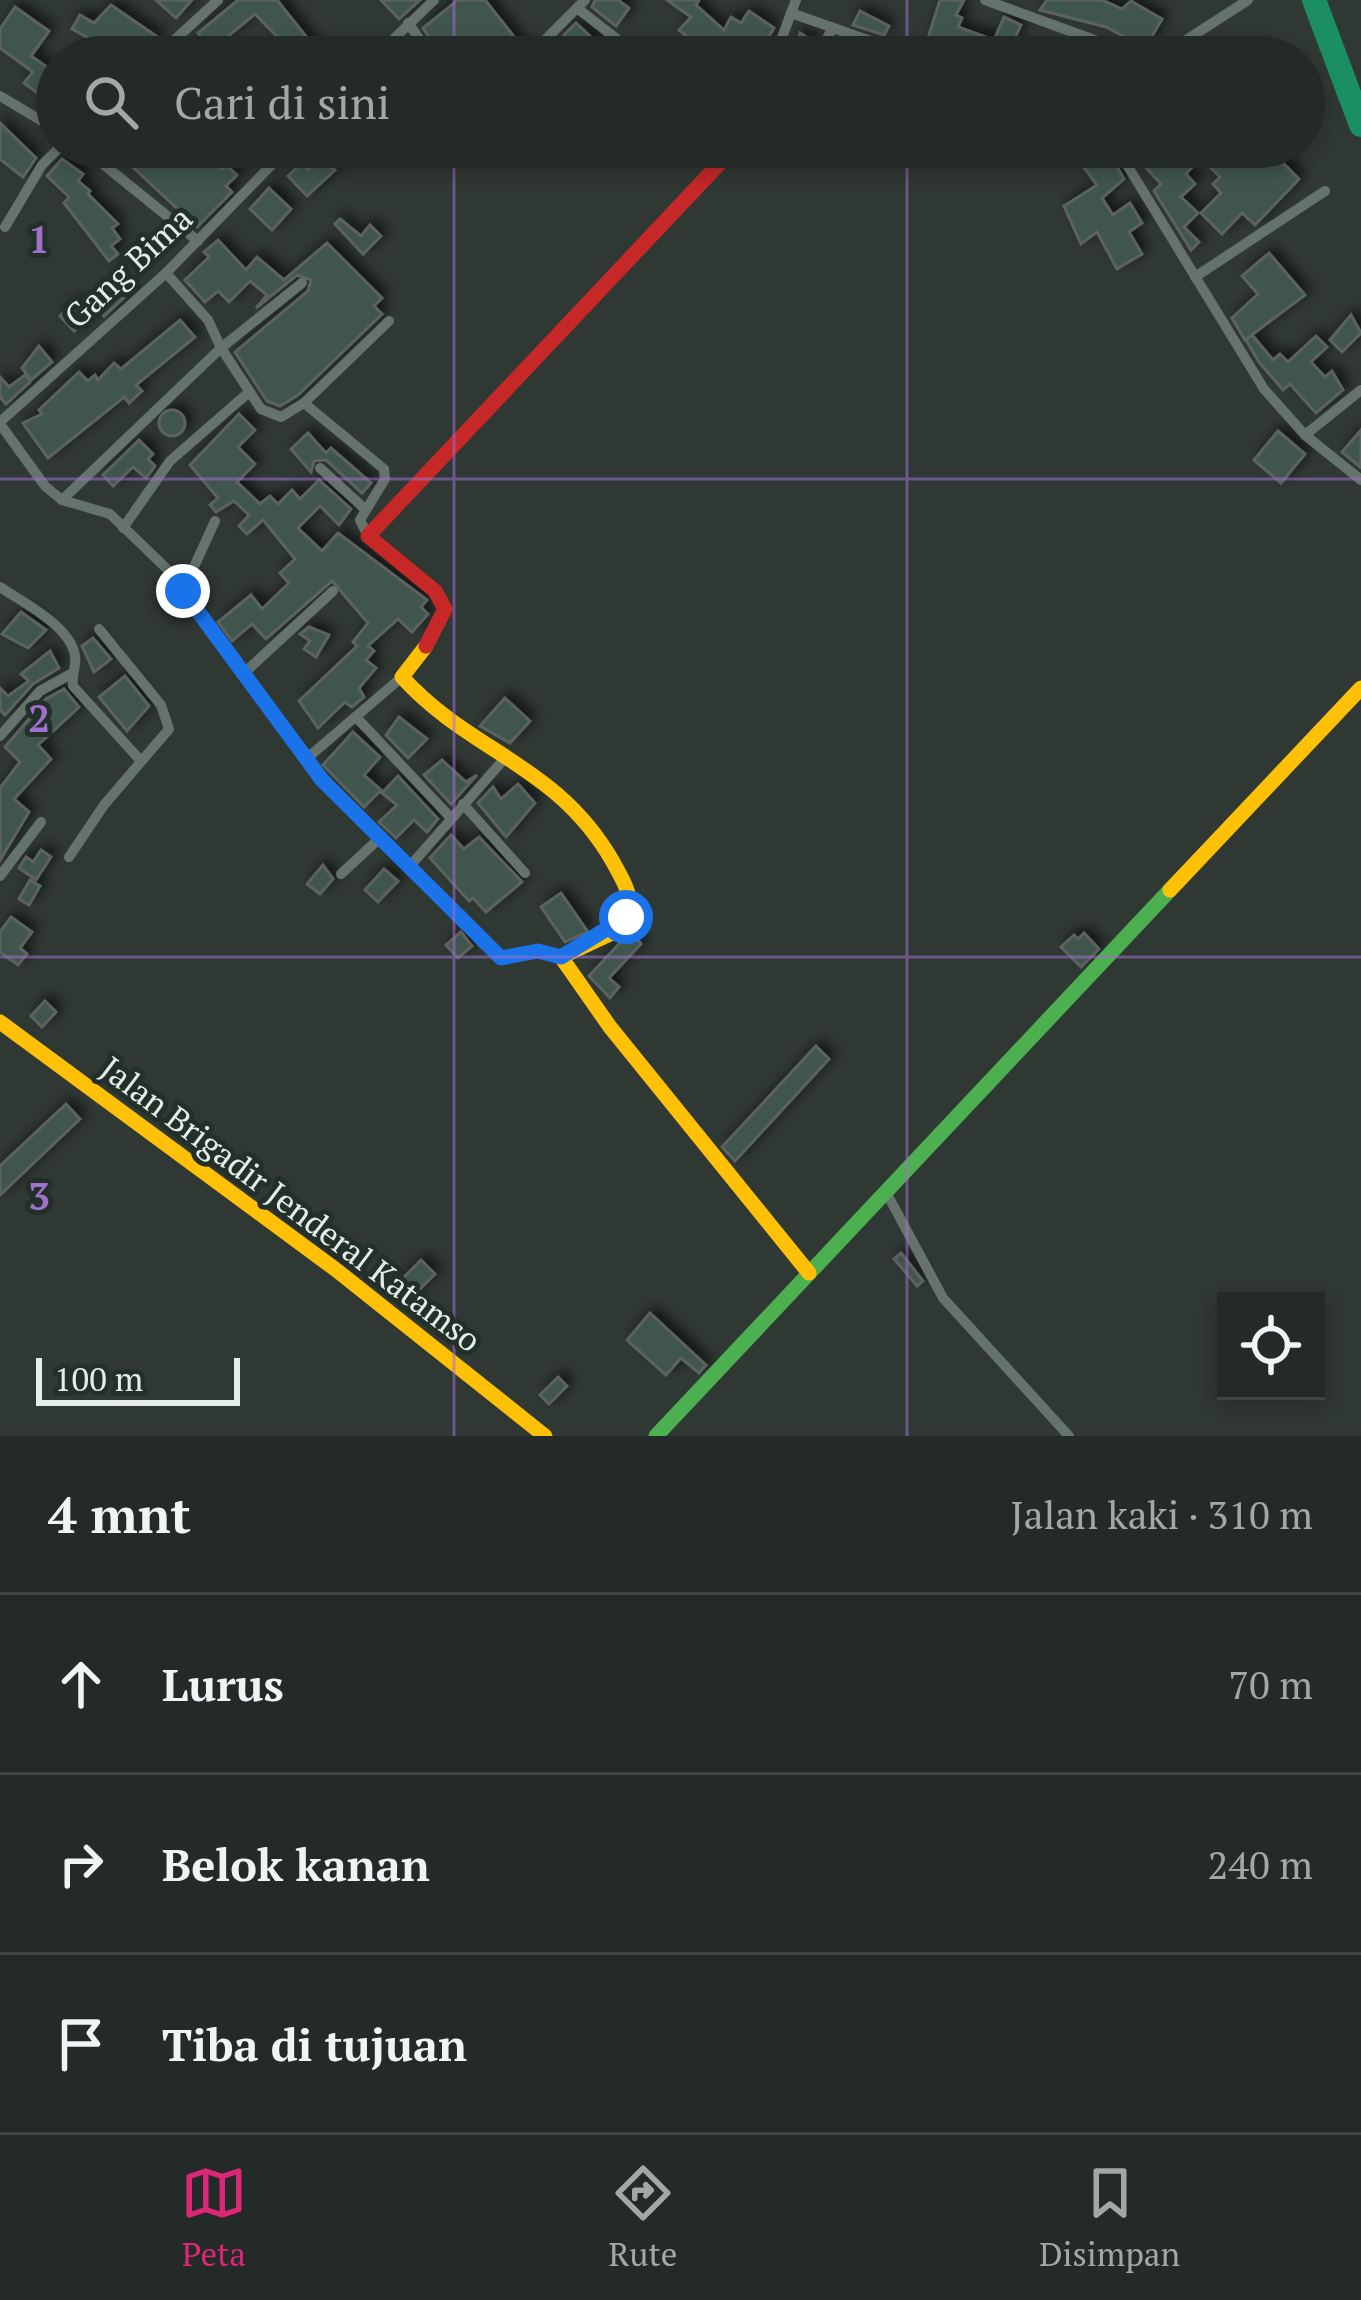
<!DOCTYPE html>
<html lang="id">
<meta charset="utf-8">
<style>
:root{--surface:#242a27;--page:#2c322f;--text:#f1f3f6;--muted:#a3a7a7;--line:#414644;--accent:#db2777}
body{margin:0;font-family:"PT Serif",serif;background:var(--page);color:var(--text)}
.controls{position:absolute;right:36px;bottom:36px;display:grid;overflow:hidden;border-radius:0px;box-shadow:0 6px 18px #0003}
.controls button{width:108px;height:108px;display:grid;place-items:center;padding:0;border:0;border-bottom:3px solid var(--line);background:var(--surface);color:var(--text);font:60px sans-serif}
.scale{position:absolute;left:36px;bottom:30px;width:204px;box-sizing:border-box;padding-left:12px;border:6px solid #e5ede8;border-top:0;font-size:33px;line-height:42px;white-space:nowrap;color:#e5ede8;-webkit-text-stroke:9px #233029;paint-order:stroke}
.stop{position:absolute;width:36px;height:36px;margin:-27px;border:9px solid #1a73e8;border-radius:50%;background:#fff}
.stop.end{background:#1a73e8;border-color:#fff;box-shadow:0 3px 12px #0008}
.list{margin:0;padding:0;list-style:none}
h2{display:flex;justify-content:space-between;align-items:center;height:156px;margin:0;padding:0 48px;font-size:51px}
h2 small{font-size:39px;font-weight:400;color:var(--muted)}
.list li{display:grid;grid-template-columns:78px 1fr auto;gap:36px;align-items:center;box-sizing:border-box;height:180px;padding:0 48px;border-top:3px solid var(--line)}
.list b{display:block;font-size:45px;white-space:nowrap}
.list em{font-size:39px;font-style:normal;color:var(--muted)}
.icon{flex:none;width:66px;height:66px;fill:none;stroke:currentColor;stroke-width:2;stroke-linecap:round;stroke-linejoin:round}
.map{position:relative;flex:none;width:1361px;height:1436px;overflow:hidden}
.search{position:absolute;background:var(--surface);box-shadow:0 6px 18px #0003;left:36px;right:36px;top:36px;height:132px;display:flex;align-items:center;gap:30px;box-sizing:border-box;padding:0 42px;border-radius:66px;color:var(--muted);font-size:45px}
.sheet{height:696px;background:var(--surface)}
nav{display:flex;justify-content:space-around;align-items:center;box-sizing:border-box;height:168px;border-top:3px solid var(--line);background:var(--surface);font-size:33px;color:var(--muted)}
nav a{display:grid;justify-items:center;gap:6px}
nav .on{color:var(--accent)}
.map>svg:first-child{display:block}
</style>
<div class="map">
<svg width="1361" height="1436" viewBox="0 0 1361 1436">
<defs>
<filter id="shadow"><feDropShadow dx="5.5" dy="-5.5" stdDeviation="6" flood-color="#0009"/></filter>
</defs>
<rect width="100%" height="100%" fill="#303834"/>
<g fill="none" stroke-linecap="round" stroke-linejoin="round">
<!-- river -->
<path stroke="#1b8e63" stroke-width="24" d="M1314,0L1361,125"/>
</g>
<!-- building -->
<g fill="#41564e" stroke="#5b625e" stroke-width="3" filter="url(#shadow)">
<path d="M156,0H192L176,18Z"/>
<path d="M238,0H277L316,49L297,57L255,14L211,50L198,33Z"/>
<path d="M381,0H420L399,19Z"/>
<path d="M458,0H485L523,48L518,57H442L423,28Z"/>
<path d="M595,0H618L629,8L616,26L592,7Z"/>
<path d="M667,0H699L696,5L724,30L731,17L741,23L749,11L774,28L757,57H711L679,30L691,17Z"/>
<path d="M940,0H964L956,15L962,18L958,27L994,40L1004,17L1021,25L1006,57H992L971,45L967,57H958L928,38Z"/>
<path d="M1047,0H1102L1122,9L1131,1L1162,19L1145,48L1106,27L1040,10Z"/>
<path d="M111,5L159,38L140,57H101L86,47L90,39L72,29L80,15L94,23Z"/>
<path d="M15,7L49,31L31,56L57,74V108L24,83L33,72L0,48V29Z"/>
<path d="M860,11L889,26L884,35L853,25Z"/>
<path d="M576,23L604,49L598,57H579L583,51L564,35Z"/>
<path d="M800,33L814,42L805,57H792Z"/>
<path d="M0,123L36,158L23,177L0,159Z"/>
<path d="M136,147H203L222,169L226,165L237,175L226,186L232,192L197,227L124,159Z"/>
<path d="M1095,147H1106L1124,179L1102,198L1113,215L1130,203L1142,223L1129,232L1142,254L1117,269L1097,232L1081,244L1064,206L1097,185L1079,161Z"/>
<path d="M1127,147H1172L1194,165L1186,174L1195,184L1181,197L1198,213L1184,227L1199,242L1191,250L1154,191L1161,184Z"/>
<path d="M1208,147L1229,167L1248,147H1267L1299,179L1255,225L1242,213L1222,234L1201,213L1221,193L1213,184L1220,177L1199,156Z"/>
<path d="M318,157L335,170L307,196L288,176L302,163L308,170Z"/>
<path d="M62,159L83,174L78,181L90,191L88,194L118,224L112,228L120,239L111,246L118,254L109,261L64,203L69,197L47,176Z"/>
<path d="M269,188L291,209L272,230L250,209Z"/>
<path d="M340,219L361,236L370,225L381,236L363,254L335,224Z"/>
<path d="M218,240L246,270L257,257L284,280L327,243L382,298L374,306L382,314L298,395L280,406L267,401L235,352L308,291L311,280L297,275L256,308L267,295L250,281L229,302L218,291L205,302L185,280L209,257L204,252Z"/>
<path d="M1269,253L1305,295L1245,340L1232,318L1258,294L1242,276Z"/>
<path d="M119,284L128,294L104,316L95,306Z"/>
<path d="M75,301L89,316L74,331L60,316Z"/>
<path d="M1351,315L1361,333L1342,352L1330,340Z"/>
<path d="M180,320L195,337L136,385L142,391L129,403L124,397L48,458L23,423L42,414L39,410L79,372L88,381L95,375L98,380L114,363L121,369Z"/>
<path d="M1252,335L1273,360L1280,354L1288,362L1316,336L1327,347L1311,362L1325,377L1332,371L1343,390L1316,413L1290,384L1283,390L1259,362L1246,340Z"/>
<path d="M39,346L52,362L31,380L22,368Z"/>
<path d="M25,375L30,382L6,404L0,397V377L9,387Z"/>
<circle cx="172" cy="423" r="13"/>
<path d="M239,414L255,430L238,447L255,464L237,482L260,504L270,496L278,504L292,490L300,499L319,480L351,509L339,525L320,506L298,528L322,551L338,533L427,600L421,607L428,614L412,632L398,619L368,646L374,651L366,660L376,668L359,688L364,697L352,707L345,702L318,728L299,701L357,646L353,642L368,623L332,581L266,639L252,624L232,641L218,622L251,595L262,609L289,583L280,573L295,559L263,520L247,534L239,526L249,515L234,501L216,512L210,505L218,498L190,465Z"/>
<path d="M1361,430V465L1360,467L1342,452Z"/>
<path d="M1278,431L1305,454L1281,483L1254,460Z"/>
<path d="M308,433L326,453L331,448L371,483L362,493L326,460L314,461L311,472L291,449Z"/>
<path d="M139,440L153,454L148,459L155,466L146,478L133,467L113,486L103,475Z"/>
<path d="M21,612L46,630L28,648L2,634Z"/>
<path d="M309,627L329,635L316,657L304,649L310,641L300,634Z"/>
<path d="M93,638L111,659L94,672L82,646Z"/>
<path d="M50,651L59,668L33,684L5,715L0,710V688L8,696L29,681L21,674Z"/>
<path d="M125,676L149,706L127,731L99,697Z"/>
<path d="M64,689L79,707L38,745L51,759L14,799L29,812L0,860V788L20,762L5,747L46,699Z"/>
<path d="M505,698L530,721L510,743L480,726Z"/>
<path d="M399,717L427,739L408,758L386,735Z"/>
<path d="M353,732L380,757L364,775L381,790L364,807L323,765Z"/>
<path d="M442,760L466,782L477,775L451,804L424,775Z"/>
<path d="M398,776L438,819L427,832L414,820L396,838L379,822L397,805L382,793Z"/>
<path d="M518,784L535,803L506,837L478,803L493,787L501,799Z"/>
<path d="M451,835L464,849L479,837L522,882L486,912L473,898L469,901L430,858Z"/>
<path d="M41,850L51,857L36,880L19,868L26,857L33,862Z"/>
<path d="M323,865L333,879L320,894L307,884Z"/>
<path d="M384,869L398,881L378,902L365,890Z"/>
<path d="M30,880L40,886L29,905L19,899Z"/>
<path d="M561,893L588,932L565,942L541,907Z"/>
<path d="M11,917L32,932L20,948L27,954L18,965L0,952V932Z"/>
<path d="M631,931L641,944L609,978L619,987L610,998L589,976Z"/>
<path d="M461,932L472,946L458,958L446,945Z"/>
<path d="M1084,933L1099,949L1081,967L1061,947L1074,935L1078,939Z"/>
<path d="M45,1001L56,1012L42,1027L31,1016Z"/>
<path d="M816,1046L829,1059L735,1161L722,1147Z"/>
<path d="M66,1104L80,1119L0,1195V1166Z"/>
<path d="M901,1253L923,1281L917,1286L894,1259Z"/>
<path d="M421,1260L435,1274L406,1303L392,1289Z"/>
<path d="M650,1313L706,1365L699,1373L681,1358L666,1375L627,1340Z"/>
<path d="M558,1377L567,1386L549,1404L540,1395Z"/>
</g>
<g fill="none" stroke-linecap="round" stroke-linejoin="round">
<!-- street -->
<g stroke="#66736c" stroke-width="10">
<path d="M796,0L791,13L916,57"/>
<path d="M985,0L1141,57"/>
<path d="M577,8L640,57"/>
<path d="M408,23L432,57"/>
<path d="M156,57L218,0"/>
<path d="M375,57L434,0"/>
<path d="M528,57L585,0"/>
<path d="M775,57L791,13"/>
<path d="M816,57L833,28"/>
<path d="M1160,57L1248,0"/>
<path d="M0,96L57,130"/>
<path d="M82,147L198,241"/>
<path d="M1116,147L1264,389L1305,435L1361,480"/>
<path d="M5,227L42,165L60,147"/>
<path d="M166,273L208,320L221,348L302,283"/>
<path d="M1195,277L1325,191"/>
<path d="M304,403L384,469L385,479L360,520L368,536"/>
<path d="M0,422L166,273L289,147"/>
<path d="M0,424L45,486L62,500L110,514L168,570L322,780L448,902L484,945L507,959L538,951L561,957"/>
<path d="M1305,435L1361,390"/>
<path d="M320,468L365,509"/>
<path d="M62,500L221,348L261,409L281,417L304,403L389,321"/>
<path d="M123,528L170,461L248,393"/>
<path d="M0,587C22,602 71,626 75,656C77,666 71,674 73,686L141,761"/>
<path d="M183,591L215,521"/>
<path d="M242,675L333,591"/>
<path d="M356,717L451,818"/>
<path d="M0,736L40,691L71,674"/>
<path d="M305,760L402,677"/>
<path d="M463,804L525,873"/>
<path d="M69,857L104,805L169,729L161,705L99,629"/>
<path d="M410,866L505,758"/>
<path d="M341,874L382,836"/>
<path d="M0,876L41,822"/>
<path d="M886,1192L943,1298L1069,1436"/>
</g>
<!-- fast -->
<path stroke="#4caf50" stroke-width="15" d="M656,1436L1170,890"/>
<!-- slow -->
<g stroke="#ffc107" stroke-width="15">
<path d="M426,646L402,677C471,753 557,764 613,862C621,877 629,889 630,905L610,934L561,957L610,1027L809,1273"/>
<path d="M1170,890L1361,688"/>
<path d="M0,1022L335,1269L545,1436"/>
</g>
<!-- jam -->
<path stroke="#c62828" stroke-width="15" d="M426,646L445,609L435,591L368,536L735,147"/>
</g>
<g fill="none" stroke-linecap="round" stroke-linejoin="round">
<!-- route -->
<path stroke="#1a73e8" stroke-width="15" d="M183,591L322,780L501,958L538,951L561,957L626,917"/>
</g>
<!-- grid -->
<path fill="none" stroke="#a070cd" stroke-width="3" stroke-opacity="0.55" d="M454,0V57M907,0V57M454,147V1436M907,147V1436M0,479H1361M0,957H1361"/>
<g text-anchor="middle" stroke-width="10" stroke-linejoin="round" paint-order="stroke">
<!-- street labels -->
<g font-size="33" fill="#e5ede8" stroke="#233029">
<text transform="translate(128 267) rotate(-43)" y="12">Gang Bima</text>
<text transform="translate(291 1204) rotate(37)" y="12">Jalan Brigadir Jenderal Katamso</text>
</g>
</g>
<g font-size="39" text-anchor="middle" font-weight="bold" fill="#a070cd" stroke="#233029" stroke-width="10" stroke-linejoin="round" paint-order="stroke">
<text x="39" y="253">1</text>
<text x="39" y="732">2</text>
<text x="39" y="1210">3</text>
</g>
</svg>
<div class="controls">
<button><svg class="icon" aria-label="locate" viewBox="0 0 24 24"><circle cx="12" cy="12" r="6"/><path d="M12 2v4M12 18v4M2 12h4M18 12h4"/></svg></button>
</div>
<div class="scale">100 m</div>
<div class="stop" style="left:626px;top:917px"></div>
<div class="stop end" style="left:183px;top:591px"></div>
<div class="search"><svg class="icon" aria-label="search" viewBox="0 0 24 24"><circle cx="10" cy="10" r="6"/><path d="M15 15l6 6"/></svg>Cari di sini</div>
</div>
<section class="sheet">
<h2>4 mnt<small>Jalan kaki · 310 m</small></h2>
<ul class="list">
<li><svg class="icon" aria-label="ahead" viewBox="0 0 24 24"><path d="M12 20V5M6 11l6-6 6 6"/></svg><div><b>Lurus</b></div><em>70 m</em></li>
<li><svg class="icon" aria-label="right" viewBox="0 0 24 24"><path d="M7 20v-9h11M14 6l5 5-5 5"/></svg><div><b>Belok kanan</b></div><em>240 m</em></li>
<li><svg class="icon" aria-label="arrive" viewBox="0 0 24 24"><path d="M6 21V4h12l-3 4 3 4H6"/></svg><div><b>Tiba di tujuan</b></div></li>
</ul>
</section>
<nav>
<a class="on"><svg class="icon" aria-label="map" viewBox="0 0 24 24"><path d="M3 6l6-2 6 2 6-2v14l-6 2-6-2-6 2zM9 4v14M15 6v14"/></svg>Peta</a>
<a><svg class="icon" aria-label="directions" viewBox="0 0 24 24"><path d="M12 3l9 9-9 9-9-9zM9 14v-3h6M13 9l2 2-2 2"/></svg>Rute</a>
<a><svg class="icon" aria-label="saved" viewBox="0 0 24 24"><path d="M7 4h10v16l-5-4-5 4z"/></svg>Disimpan</a>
</nav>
